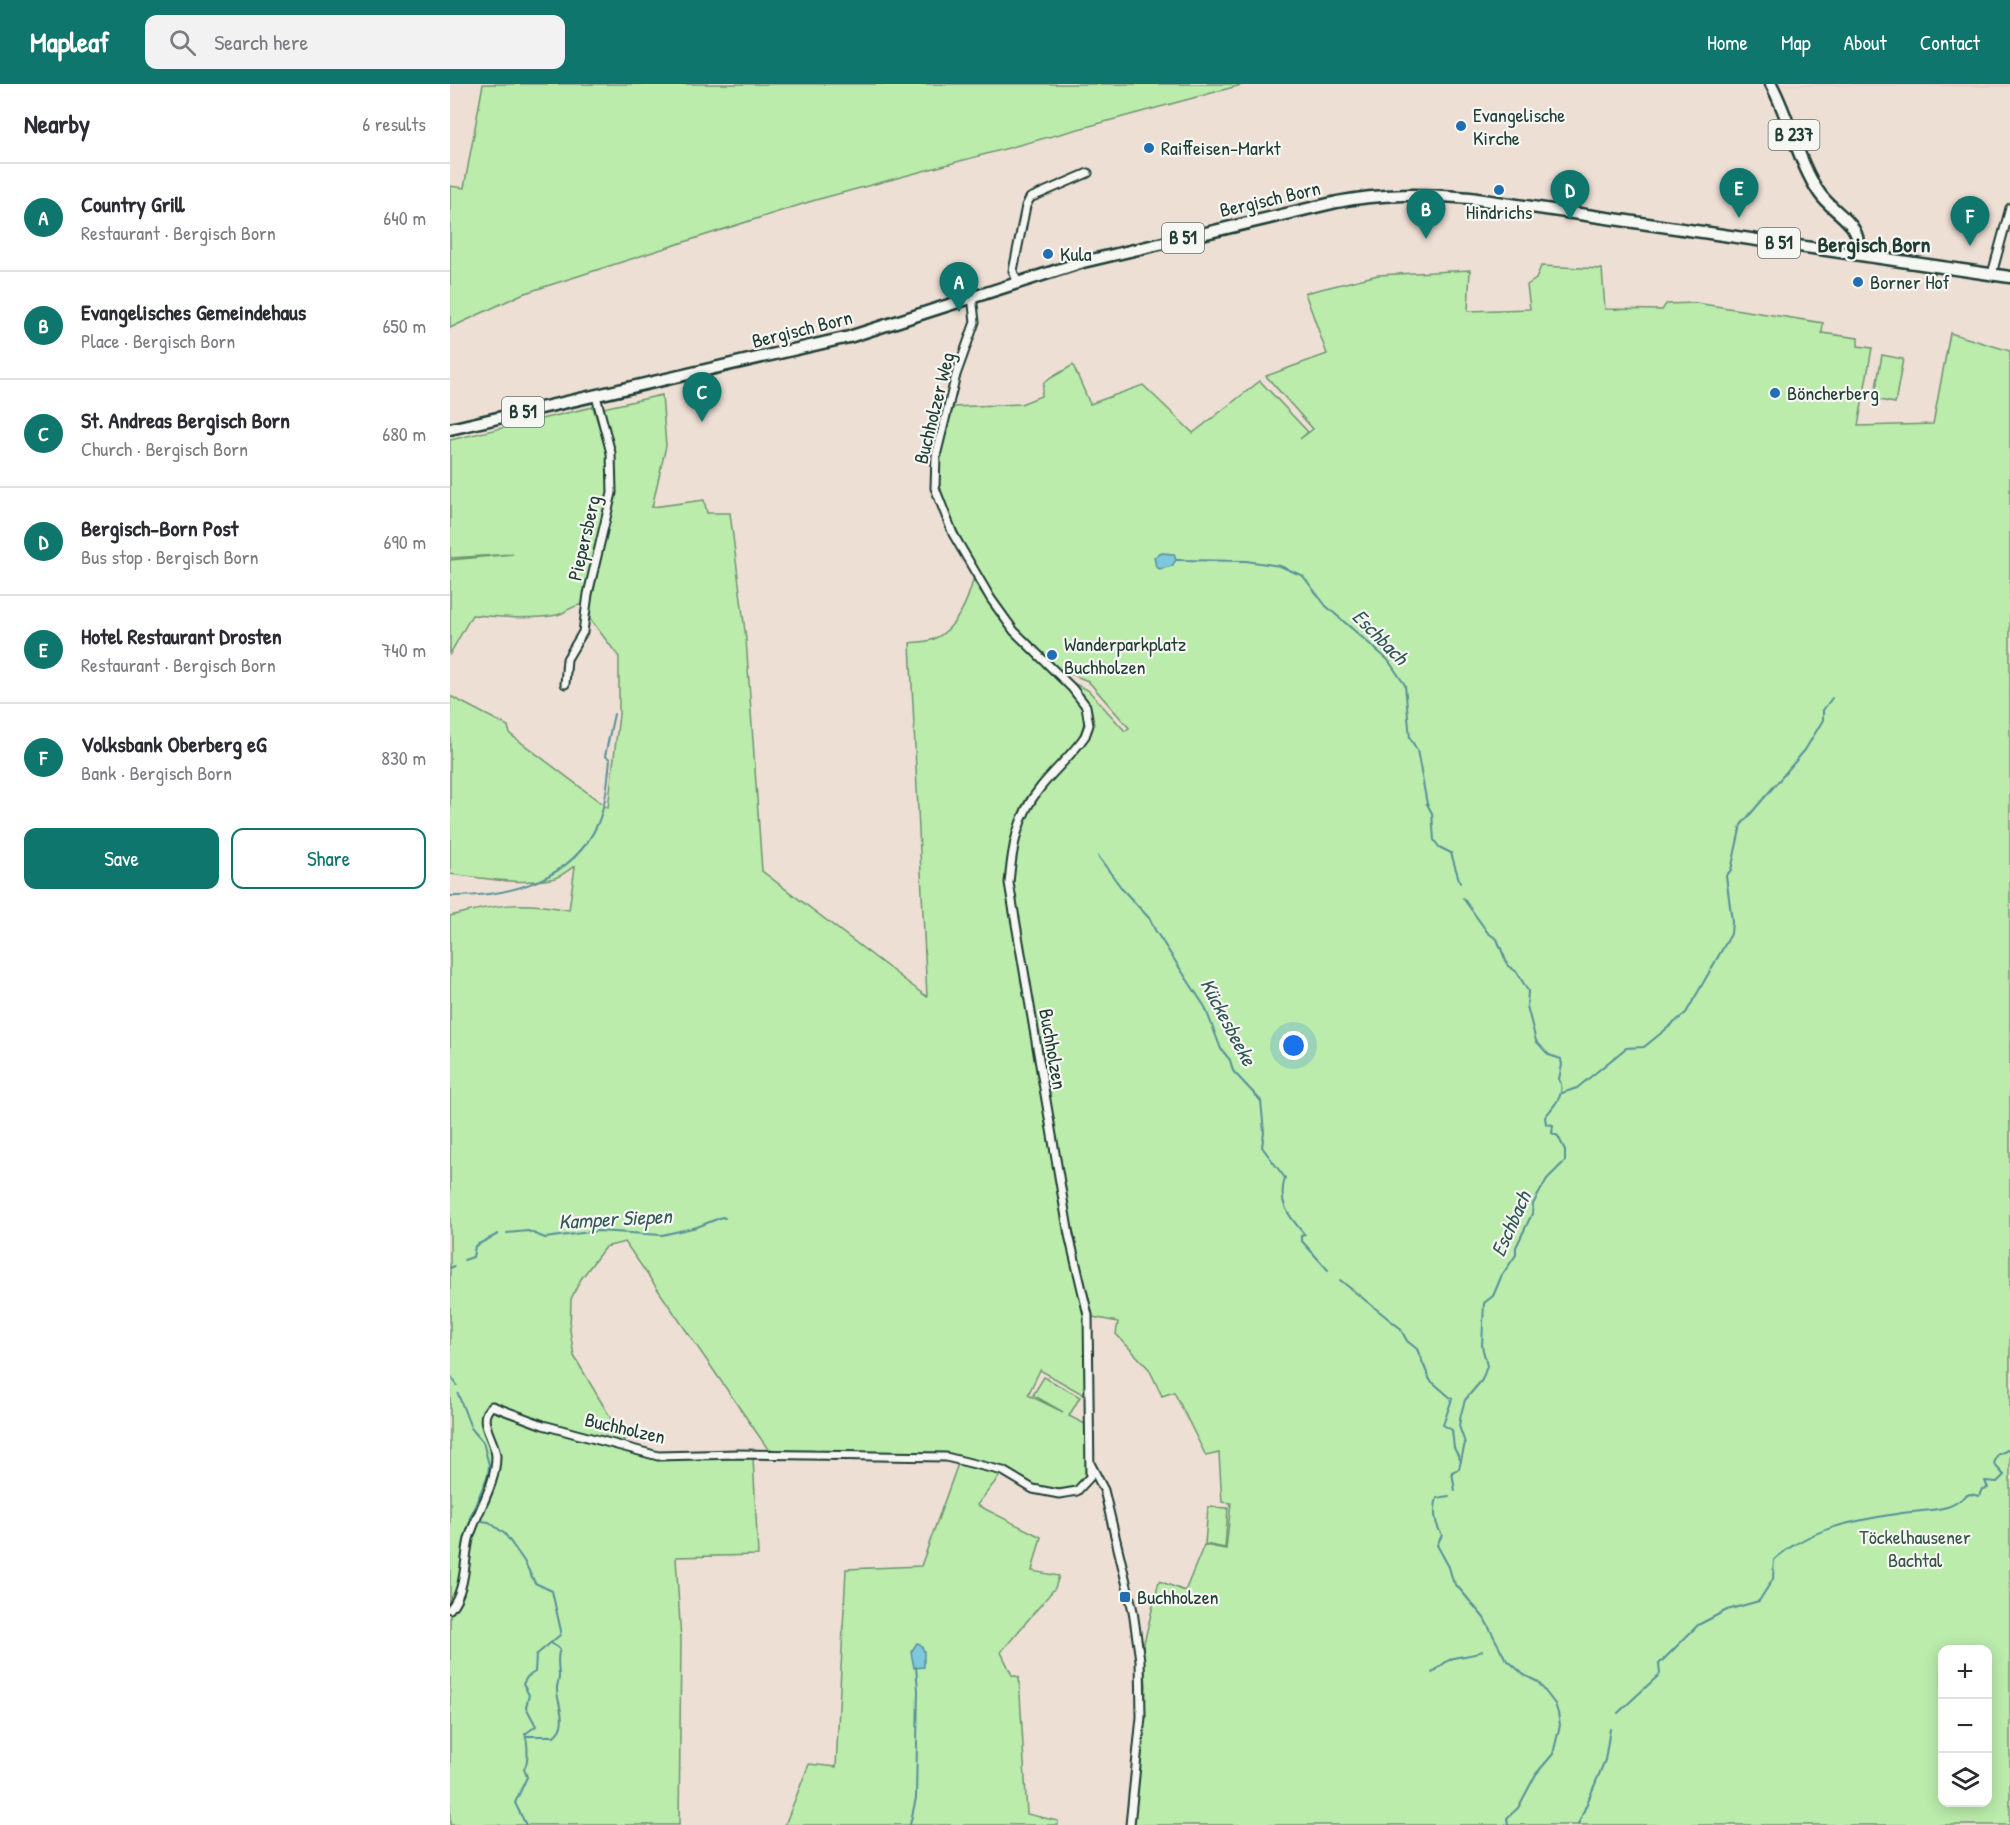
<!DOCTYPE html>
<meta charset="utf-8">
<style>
:root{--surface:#fff;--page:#f2f2f3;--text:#2b2b33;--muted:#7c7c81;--line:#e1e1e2;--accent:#0f766e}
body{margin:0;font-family:"Patrick Hand",sans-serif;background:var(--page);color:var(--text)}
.controls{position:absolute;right:18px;bottom:18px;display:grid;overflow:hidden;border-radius:12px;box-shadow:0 3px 15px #0003}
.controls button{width:54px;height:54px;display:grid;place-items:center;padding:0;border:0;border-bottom:2px solid var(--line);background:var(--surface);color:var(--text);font:30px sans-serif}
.you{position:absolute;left:844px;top:962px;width:21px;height:21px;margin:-15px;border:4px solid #fff;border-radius:50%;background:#1a73e8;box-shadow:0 0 0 9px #1a73e833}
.badge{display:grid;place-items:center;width:39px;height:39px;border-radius:50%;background:var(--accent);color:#fff;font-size:20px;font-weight:700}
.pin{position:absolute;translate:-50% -50px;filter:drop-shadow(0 2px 3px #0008)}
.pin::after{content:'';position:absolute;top:32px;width:21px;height:18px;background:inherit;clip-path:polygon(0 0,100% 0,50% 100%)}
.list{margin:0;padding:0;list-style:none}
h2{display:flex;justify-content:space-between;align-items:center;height:78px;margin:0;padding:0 24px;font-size:26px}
h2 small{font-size:20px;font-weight:400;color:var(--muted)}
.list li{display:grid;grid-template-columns:39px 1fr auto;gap:18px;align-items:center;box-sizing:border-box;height:108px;padding:0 24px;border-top:2px solid var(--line)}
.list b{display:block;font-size:22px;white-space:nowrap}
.list p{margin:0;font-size:20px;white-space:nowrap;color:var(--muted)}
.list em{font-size:20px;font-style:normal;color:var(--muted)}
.actions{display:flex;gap:12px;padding:18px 24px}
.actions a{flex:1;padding:14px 0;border:2px solid var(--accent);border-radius:12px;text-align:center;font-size:21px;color:var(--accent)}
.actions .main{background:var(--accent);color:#fff}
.icon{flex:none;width:33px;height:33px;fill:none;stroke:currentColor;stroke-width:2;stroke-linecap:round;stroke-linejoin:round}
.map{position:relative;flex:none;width:1560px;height:1741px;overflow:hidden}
header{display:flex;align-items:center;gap:36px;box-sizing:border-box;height:84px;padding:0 30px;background:var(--accent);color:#fff}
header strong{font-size:28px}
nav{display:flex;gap:33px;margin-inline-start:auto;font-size:21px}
.search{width:420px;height:54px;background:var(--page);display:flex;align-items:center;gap:15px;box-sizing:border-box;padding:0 21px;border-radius:12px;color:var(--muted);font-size:22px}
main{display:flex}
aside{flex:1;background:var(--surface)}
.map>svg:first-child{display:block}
</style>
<header>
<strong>Mapleaf</strong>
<div class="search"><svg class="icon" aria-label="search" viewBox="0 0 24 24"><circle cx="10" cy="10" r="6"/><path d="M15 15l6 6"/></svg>Search here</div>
<nav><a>Home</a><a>Map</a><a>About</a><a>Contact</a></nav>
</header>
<main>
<aside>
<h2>Nearby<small>6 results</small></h2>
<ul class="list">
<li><span class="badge">A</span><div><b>Country Grill</b><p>Restaurant · Bergisch Born</p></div><em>640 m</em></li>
<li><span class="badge">B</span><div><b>Evangelisches Gemeindehaus</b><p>Place · Bergisch Born</p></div><em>650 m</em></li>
<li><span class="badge">C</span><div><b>St. Andreas Bergisch Born</b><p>Church · Bergisch Born</p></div><em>680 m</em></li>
<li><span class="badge">D</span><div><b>Bergisch-Born Post</b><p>Bus stop · Bergisch Born</p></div><em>690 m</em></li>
<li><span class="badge">E</span><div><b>Hotel Restaurant Drosten</b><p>Restaurant · Bergisch Born</p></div><em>740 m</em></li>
<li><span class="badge">F</span><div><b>Volksbank Oberberg eG</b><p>Bank · Bergisch Born</p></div><em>830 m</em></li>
</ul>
<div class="actions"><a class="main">Save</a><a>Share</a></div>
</aside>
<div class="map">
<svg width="1560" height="1741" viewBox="0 0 1560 1741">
<rect width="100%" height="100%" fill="#eedfd5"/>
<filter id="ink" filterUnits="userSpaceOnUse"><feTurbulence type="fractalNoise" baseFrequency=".0167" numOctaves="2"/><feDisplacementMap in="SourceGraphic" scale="12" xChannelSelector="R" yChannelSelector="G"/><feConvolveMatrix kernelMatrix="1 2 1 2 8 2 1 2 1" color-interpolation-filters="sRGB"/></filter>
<g filter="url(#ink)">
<!-- built -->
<path fill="#e9cfc0" d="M1314,0H1560V3L1314,1Z"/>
<!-- green -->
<g fill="#bbecac" stroke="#6d9470" stroke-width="1.5" fill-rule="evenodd">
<path d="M33,0H795L362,117L72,210L0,244V102L14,104Z"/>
<path d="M1091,182L1152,185L1155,225L1212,226L1216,220L1246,219L1373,239L1372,249L1408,254V262L1422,264L1408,342L1483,340L1500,249L1560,267V1741H684L694,1643L696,1602L693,1563L709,1497L735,1507L754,1461L776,1465L781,1419L772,1418L769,1369L756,1372L724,1308L712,1312L699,1285L666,1250L668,1238L643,1233L620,1135L576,891L563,799L569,750L580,724L592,706L627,669L642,647V628L623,599L638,606L675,647L679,644L638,597L611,586L567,547L532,500L493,416L489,397L491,368L503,323L571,320L591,312L594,298L623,281L640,320L693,301L743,349L810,297L858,348L850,355L863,345L816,292L877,270L855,209L928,191L1020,186L1018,227L1080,225L1077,201L1086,195ZM1492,1566H1538V1718H1492Z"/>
<path d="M1432,271L1453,275L1445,319L1424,315Z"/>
<path d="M212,311L216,362L202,423L254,416L257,429H280L296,555L312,787L477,913L460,559C468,558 477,558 484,555C506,545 518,517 523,496C535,514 547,532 561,548C580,571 621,599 632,626C645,656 591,691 576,715C561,740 559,771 556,800L612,1129L636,1233V1312L590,1286L578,1311L613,1328L583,1311L594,1293L630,1313L619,1332L637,1341L635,1394L625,1404L615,1408L584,1403L510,1373L320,1368L175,1158L155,1163L131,1195L121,1215L120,1246L124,1272L176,1360L175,1365L206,1375L303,1373L308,1471L226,1473L231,1557L229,1741H0V832C45,820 73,817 119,826L125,782C119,785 112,792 105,794C71,802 34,794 0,790V612L58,642L60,650L158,724L169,631V573L138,532L165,410L164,368L153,324Z"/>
<path d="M143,323L157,368L159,411L133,521C122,520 117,529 107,531C80,536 50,533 22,531L0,570V476L63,470L0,474V356Z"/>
<path d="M509,1377L552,1389L527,1421L591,1453L582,1487L609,1492L605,1504L551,1568L562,1591L569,1593L577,1730L608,1737V1741H335L359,1680L386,1683L396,1485L471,1482Z"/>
<path d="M758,1423L778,1424L775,1464L755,1460Z"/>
</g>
<!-- water -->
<g fill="#7dc8dc" stroke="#579099" stroke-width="1.5">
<path d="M712,469L724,470L726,476L722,482L710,485L706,483L704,473Z"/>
<path d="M467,1559L470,1560L474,1567V1583L464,1584L461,1568Z"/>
</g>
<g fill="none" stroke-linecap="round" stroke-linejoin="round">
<!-- stream -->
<g stroke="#579099" stroke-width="2">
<path d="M726,476L796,477L830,482L853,492L876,522L938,576L955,601L960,654L967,666L977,720L982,729L984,756L989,763L1001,769L1010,799"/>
<path d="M648,772L673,806L700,835L705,846L755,923L771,965L780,976L783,987L811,1017L814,1048L812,1063L835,1094C827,1120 839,1132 855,1151L851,1152V1156L878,1186"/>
<path d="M0,812C57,813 123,797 148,739C156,720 158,696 160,675L155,672L164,630"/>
<path d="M1112,1009L1127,1004L1176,964L1194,963L1236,929L1281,850L1282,837L1276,792L1281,786L1291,741L1355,666L1373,636V626L1382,614"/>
<path d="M57,1149L78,1147L95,1154L147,1147L212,1151L247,1143L272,1133L275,1134"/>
<path d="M14,1176L23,1173L25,1162L48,1150"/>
<path d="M0,1184L4,1182"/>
<path d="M890,1196L950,1244L957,1257L967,1265L980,1296L1002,1315L993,1341L1002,1346L1004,1364L1011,1377"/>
<path d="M0,1291L7,1301"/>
<path d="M8,1310L21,1344L33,1358L39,1381L38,1391L20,1434"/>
<path d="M1005,1407L1002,1388L1009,1385L1015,1359L1009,1342L1011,1330L1015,1316L1032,1296L1037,1282L1032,1262L1034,1219L1043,1212L1052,1191L1066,1171V1163L1082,1130L1083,1120L1097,1095L1115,1077V1066L1108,1052L1102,1049L1103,1041L1096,1040L1095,1033C1104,1021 1117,1010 1109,995L1112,981L1111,975L1099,971L1086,957L1077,922L1078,907L1067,888L1058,882L1047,855L1038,849L1013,814"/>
<path d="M999,1412L987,1414C983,1427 985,1440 992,1451L987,1461L999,1483L1003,1497L1034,1534L1055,1574L1074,1591L1088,1598L1105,1620L1108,1629L1110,1641L1103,1670L1086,1690L1068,1724L1057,1734L1058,1741"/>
<path d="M32,1437L39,1438L55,1450L74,1477L85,1499L102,1507L111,1547L110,1551L86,1571L85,1588L77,1593L73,1600L79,1611L76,1623L86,1642L75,1650C78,1659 79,1677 74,1685L77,1693L65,1719L76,1741"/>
<path d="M982,1589C990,1583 998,1574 1008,1573C1017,1571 1023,1572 1032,1567"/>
<path d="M1168,1629L1210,1590L1209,1580L1248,1541L1277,1526L1309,1517L1323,1495L1324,1476C1359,1444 1406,1436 1452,1429C1466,1427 1483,1427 1497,1423C1508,1420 1512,1413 1520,1410L1529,1412L1532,1405L1538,1404L1535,1397L1547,1398L1554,1391L1544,1380L1547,1371L1560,1365"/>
<path d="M76,1652H104C119,1640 108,1622 107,1607C106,1601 109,1598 109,1593C109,1582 106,1575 110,1565L101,1559"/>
<path d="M460,1741L466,1714L468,1606L466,1583"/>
<path d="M1128,1741L1155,1676L1160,1645"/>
</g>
<defs>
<g id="street">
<path d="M1542,190L1560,124"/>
<path d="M567,197L563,187L576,122L580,114L638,89"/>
<path d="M115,600L117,575L133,548L138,510L162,409L161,369L146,312"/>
<path d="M641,1381L654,1406L683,1527L690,1576L691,1633L680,1741"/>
<path d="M0,1525C16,1507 14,1477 19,1455C27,1426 46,1402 46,1372C45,1355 25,1335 42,1322L93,1341L208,1372L288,1370L496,1373L553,1387L583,1405L609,1410L627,1407L640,1393L638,1231L619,1151L559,799C562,765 567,732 590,704C604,686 622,671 635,652L639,641L636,622L622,604L564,547L541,515L503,450L485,404L486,372L506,291L525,238L522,212"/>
</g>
<g id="primary">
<path d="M1321,0C1339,33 1349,81 1370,110C1386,132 1412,138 1408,169"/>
<path d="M0,345L399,253L633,178L887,118C932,109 974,110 1020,114L1560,193"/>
</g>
</defs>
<!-- street casing -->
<use href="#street" stroke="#1f3d34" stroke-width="11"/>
<!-- primary casing -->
<use href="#primary" stroke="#1f3d34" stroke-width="15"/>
<!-- street -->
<use href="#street" stroke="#f6f6f2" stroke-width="7"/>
<!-- primary -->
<use href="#primary" stroke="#f6f6f2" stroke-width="10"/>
</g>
</g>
<!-- markers -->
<g fill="#1f6fb2" stroke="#f6f6f2" stroke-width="2">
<circle cx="1011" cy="42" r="6"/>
<circle cx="699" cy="64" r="6"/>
<circle cx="1049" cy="106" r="6"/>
<circle cx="598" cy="170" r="6"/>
<circle cx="1408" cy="198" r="6"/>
<circle cx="1325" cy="309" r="6"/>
<circle cx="602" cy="571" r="6"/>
<rect x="669" y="1507" width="12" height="12" rx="3"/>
</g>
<g text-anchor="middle" stroke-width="4.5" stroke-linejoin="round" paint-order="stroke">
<!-- shield labels -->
<g fill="#f6f6f2" stroke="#60746d" stroke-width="1.5">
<rect x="1318.5" y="36" width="51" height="30" rx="4.5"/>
<rect x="712" y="139" width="42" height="30" rx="4.5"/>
<rect x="1308" y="144" width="42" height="30" rx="4.5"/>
<rect x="52" y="313" width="42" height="30" rx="4.5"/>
</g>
<g font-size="18" font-weight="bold" fill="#1f3d34">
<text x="1344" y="57">B 237</text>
<text x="733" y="160">B 51</text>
<text x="1329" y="165">B 51</text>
<text x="73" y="334">B 51</text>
</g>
<!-- poi labels -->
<g font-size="20" fill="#1f3d34" stroke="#f6f6f2" text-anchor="start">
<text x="1023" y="38">Evangelische<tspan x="1023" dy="23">Kirche</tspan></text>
<text x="711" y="71">Raiffeisen-Markt</text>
<text x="1049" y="135" text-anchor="middle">Hindrichs</text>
<text x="610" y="177">Kula</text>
<text x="1420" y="205">Borner Hof</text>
<text x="1337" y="316">Böncherberg</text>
<text x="614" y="567">Wanderparkplatz<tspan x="614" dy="23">Buchholzen</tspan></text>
<text x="687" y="1520">Buchholzen</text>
</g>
<!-- street labels -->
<g font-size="20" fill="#1f3d34" stroke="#f6f6f2">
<text transform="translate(820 115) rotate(-13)" y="7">Bergisch Born</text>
<text transform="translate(352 245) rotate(-14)" y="7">Bergisch Born</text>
<text transform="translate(484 324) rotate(-76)" y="7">Buchholzer Weg</text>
<text transform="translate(134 454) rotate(-77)" y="7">Piepersberg</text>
<text transform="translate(603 965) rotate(80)" y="7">Buchholzen</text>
<text transform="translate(175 1344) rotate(13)" y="7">Buchholzen</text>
</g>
<!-- park labels -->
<g font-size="20" fill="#365746" stroke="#f6f6f2">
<text x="1465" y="1460">Töckelhausener<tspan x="1465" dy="23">Bachtal</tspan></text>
</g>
<!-- water labels -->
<g font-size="21" font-style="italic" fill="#325956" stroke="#f6f6f2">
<text transform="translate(930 553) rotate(45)" y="7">Eschbach</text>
<text transform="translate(778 938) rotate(62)" y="7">Kückesbeeke</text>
<text transform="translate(165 1135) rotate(-3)" y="7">Kamper Siepen</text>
<text transform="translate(1061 1140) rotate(-66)" y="7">Eschbach</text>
</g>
<!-- quarter labels -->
<g font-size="22" font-weight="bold" fill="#1f3d34" stroke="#f6f6f2">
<text x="1424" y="168">Bergisch Born</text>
</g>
</g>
</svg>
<div class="controls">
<button>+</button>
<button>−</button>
<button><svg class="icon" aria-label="layers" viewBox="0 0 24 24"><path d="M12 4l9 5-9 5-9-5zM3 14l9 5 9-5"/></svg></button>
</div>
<div class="you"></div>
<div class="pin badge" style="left:509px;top:228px">A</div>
<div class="pin badge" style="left:976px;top:155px">B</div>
<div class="pin badge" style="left:252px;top:338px">C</div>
<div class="pin badge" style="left:1120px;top:136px">D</div>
<div class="pin badge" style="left:1289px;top:134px">E</div>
<div class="pin badge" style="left:1520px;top:162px">F</div>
</div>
</main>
